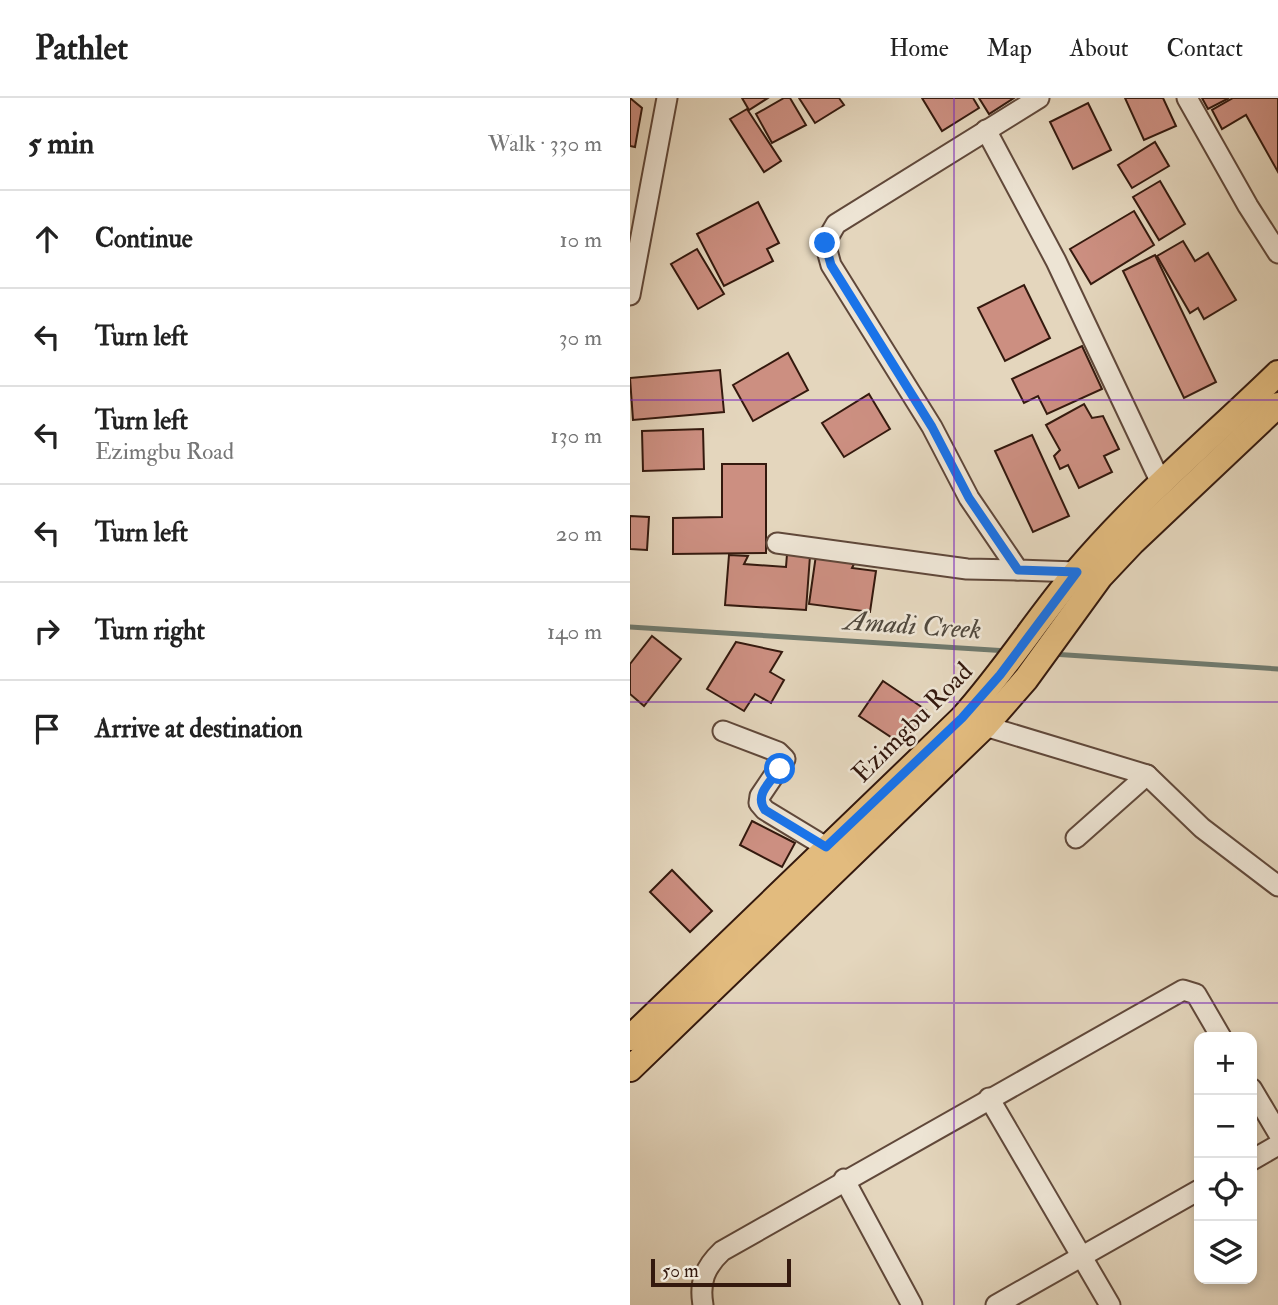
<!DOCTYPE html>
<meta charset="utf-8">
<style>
:root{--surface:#fff;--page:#f6f6f6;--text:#222;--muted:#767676;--line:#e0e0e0}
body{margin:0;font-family:"IM FELL Double Pica",serif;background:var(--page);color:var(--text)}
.controls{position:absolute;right:21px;bottom:21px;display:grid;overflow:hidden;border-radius:14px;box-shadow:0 4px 10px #0003}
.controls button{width:63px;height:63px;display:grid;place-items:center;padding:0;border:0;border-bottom:2px solid var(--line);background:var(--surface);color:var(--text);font:35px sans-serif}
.scale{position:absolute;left:21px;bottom:18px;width:140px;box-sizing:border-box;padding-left:7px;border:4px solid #34190e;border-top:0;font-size:19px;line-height:24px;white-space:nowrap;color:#34190e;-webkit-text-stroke:5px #ede4d4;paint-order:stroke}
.stop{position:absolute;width:21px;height:21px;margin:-16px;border:5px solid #1a73e8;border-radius:50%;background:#fff}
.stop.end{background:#1a73e8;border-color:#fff;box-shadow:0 2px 7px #0008}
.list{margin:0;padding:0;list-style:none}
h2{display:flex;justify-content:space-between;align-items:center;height:91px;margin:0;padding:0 28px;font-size:30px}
h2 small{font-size:23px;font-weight:400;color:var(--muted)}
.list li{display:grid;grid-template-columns:46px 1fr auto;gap:21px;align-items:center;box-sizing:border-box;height:98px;padding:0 28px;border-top:2px solid var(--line)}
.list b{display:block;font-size:26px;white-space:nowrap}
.list p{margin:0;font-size:23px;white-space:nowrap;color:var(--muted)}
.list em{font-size:23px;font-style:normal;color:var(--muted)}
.icon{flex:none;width:38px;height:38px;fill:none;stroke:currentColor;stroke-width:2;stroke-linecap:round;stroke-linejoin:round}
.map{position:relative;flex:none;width:648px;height:1207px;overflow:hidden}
header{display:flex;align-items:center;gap:42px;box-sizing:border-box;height:98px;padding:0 35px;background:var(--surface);border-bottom:2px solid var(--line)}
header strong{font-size:33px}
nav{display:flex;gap:38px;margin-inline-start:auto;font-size:24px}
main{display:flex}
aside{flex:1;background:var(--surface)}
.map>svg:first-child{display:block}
</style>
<header>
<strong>Pathlet</strong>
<nav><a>Home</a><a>Map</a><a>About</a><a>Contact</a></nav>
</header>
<main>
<aside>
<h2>5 min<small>Walk · 330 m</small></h2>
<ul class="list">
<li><svg class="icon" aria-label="ahead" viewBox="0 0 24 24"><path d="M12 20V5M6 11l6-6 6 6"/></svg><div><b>Continue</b></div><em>10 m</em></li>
<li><svg class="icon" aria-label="left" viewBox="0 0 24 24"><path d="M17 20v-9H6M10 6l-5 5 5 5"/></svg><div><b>Turn left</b></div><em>30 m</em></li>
<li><svg class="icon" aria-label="left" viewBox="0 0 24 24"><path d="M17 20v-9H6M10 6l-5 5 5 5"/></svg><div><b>Turn left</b><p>Ezimgbu Road</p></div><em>130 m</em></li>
<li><svg class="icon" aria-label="left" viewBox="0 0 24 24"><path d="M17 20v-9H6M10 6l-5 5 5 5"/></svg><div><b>Turn left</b></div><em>20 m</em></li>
<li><svg class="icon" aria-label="right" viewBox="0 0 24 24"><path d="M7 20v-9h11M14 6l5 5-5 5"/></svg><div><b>Turn right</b></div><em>140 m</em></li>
<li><svg class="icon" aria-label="arrive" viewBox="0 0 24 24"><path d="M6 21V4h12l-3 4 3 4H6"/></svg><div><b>Arrive at destination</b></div></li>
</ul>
</aside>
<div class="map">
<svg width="648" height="1207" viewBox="0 0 648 1207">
<rect width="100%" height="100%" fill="#e4d6bd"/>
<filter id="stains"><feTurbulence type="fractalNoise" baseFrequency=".00286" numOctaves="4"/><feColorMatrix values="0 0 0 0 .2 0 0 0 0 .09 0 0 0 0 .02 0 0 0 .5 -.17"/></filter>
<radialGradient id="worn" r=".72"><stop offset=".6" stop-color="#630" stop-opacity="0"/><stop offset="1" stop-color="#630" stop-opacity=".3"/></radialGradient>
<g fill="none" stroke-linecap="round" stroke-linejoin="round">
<!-- stream -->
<g stroke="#6f796d" stroke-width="5">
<path d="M0,529L378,553"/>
<path d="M422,556L648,571"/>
</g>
</g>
<!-- building -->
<g fill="#cc8f81" stroke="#34190e" stroke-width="2">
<path d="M0,0L12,10L5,49L0,48Z"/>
<path d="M112,0H138L119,12Z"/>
<path d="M154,0H160L176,27L142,45L126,16Z"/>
<path d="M169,0H209L214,7L185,25Z"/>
<path d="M292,0H343L349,10L312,33Z"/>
<path d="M349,0H384L359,16Z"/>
<path d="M495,0H533L546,28L514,42Z"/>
<path d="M572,0H599L578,11Z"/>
<path d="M603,0H648V74L616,17L592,31L582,12Z"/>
<path d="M458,5L481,52L443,71L420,24Z"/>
<path d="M117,11L151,63L134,74L100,21Z"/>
<path d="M525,44L539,68L502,90L488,67Z"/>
<path d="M530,83L555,126L529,142L503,99Z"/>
<path d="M128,104L149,145L137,151L143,163L94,188L67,136Z"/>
<path d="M504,113L524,147L461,186L440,151Z"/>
<path d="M553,143L565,163L578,155L606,202L574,221L568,210L560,215L527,158Z"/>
<path d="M67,151L94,196L68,211L41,166Z"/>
<path d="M525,157L586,284L554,300L493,173Z"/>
<path d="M394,187L420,240L375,263L348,210Z"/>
<path d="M452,248L472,291L417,316L408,298L394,305L382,281Z"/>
<path d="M158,255L178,292L123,323L103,287Z"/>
<path d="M90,272L94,314L3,322L0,280Z"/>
<path d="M239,296L260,331L214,359L192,325Z"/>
<path d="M454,306L462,320L473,318L489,351L474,358L482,374L449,390L438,367L430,371L424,358L430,352L416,327Z"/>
<path d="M73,331L74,371L13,373L12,333Z"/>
<path d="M402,337L439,418L403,434L365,353Z"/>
<path d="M92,366H136V455L43,456V420L92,419Z"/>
<path d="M0,418L19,419L17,452L0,451Z"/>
<path d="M157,456L180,458L176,512L95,507L99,457L118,458L114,466L156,469Z"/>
<path d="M186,457L226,462L222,470L246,473L240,514L179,506Z"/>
<path d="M22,538L51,561L14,608L0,596V566Z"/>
<path d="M106,544L152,554L140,574L154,582L141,605L125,596L114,613L77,591Z"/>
<path d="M253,583L296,612L273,647L229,618Z"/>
<path d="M122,723L165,745L152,769L110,747Z"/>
<path d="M42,772L82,813L60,834L20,794Z"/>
</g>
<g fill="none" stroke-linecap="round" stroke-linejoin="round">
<defs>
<g id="minor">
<path d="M409,0L206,126L195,145L201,167L302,329L339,400L388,472L447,474"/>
<path d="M557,0L618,108L648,155"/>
<path d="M356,32L426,163L532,387"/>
<path d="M0,197L37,0"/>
<path d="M147,445L337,471L388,472"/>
<path d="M355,628L517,677L572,730L648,788"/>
<path d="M93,633L148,654L155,661L130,698L129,705L135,712L196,749"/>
<path d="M446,740L517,677"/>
<path d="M622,991L648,1035"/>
<path d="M359,1000L480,1207"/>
<path d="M622,1062L648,1047"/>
<path d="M214,1081L282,1207"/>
<path d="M73,1207C69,1184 75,1169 92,1153L553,892L566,896L591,939"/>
<path d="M366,1207L569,1092"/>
</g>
<g id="major">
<path d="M0,940L332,620C375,572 406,522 447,473C507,402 581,340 648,275"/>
<path d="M0,971L355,628L396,581L470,479L503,444L648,307"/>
</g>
</defs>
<!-- minor casing -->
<use href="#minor" stroke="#60483a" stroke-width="23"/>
<!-- major casing -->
<use href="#major" stroke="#34190e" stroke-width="28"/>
<!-- minor -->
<use href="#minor" stroke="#ede4d4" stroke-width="19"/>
<!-- major -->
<use href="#major" stroke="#e2bb7e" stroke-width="24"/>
</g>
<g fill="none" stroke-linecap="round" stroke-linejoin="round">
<!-- route -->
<path stroke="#1a73e8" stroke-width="9" d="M150,671C140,684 124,697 135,712L196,749L332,620L370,577L447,474L388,472L339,400L302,329L201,167L195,145"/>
</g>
<!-- grid -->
<path fill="none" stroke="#7b2cbf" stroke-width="2" stroke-opacity="0.55" d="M324,0V1207M0,302H648M0,604H648M0,905H648"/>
<g text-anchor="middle" stroke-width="5" stroke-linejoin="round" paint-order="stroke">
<!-- street labels -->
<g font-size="26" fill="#34190e" stroke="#ede4d4">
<text transform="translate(282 624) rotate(-45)" y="9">Ezimgbu Road</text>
</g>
<!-- water labels -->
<g font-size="28" font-style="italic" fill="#51493e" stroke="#ede4d4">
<text transform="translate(283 526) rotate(4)" y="10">Amadi Creek</text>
</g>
</g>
<rect width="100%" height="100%" filter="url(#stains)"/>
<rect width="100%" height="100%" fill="url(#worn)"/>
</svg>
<div class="controls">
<button>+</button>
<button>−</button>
<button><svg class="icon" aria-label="locate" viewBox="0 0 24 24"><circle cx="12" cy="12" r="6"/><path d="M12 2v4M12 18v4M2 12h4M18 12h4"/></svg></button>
<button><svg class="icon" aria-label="layers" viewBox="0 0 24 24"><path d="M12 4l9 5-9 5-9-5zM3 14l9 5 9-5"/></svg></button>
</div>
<div class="scale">50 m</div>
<div class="stop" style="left:150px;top:671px"></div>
<div class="stop end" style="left:195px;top:145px"></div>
</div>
</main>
